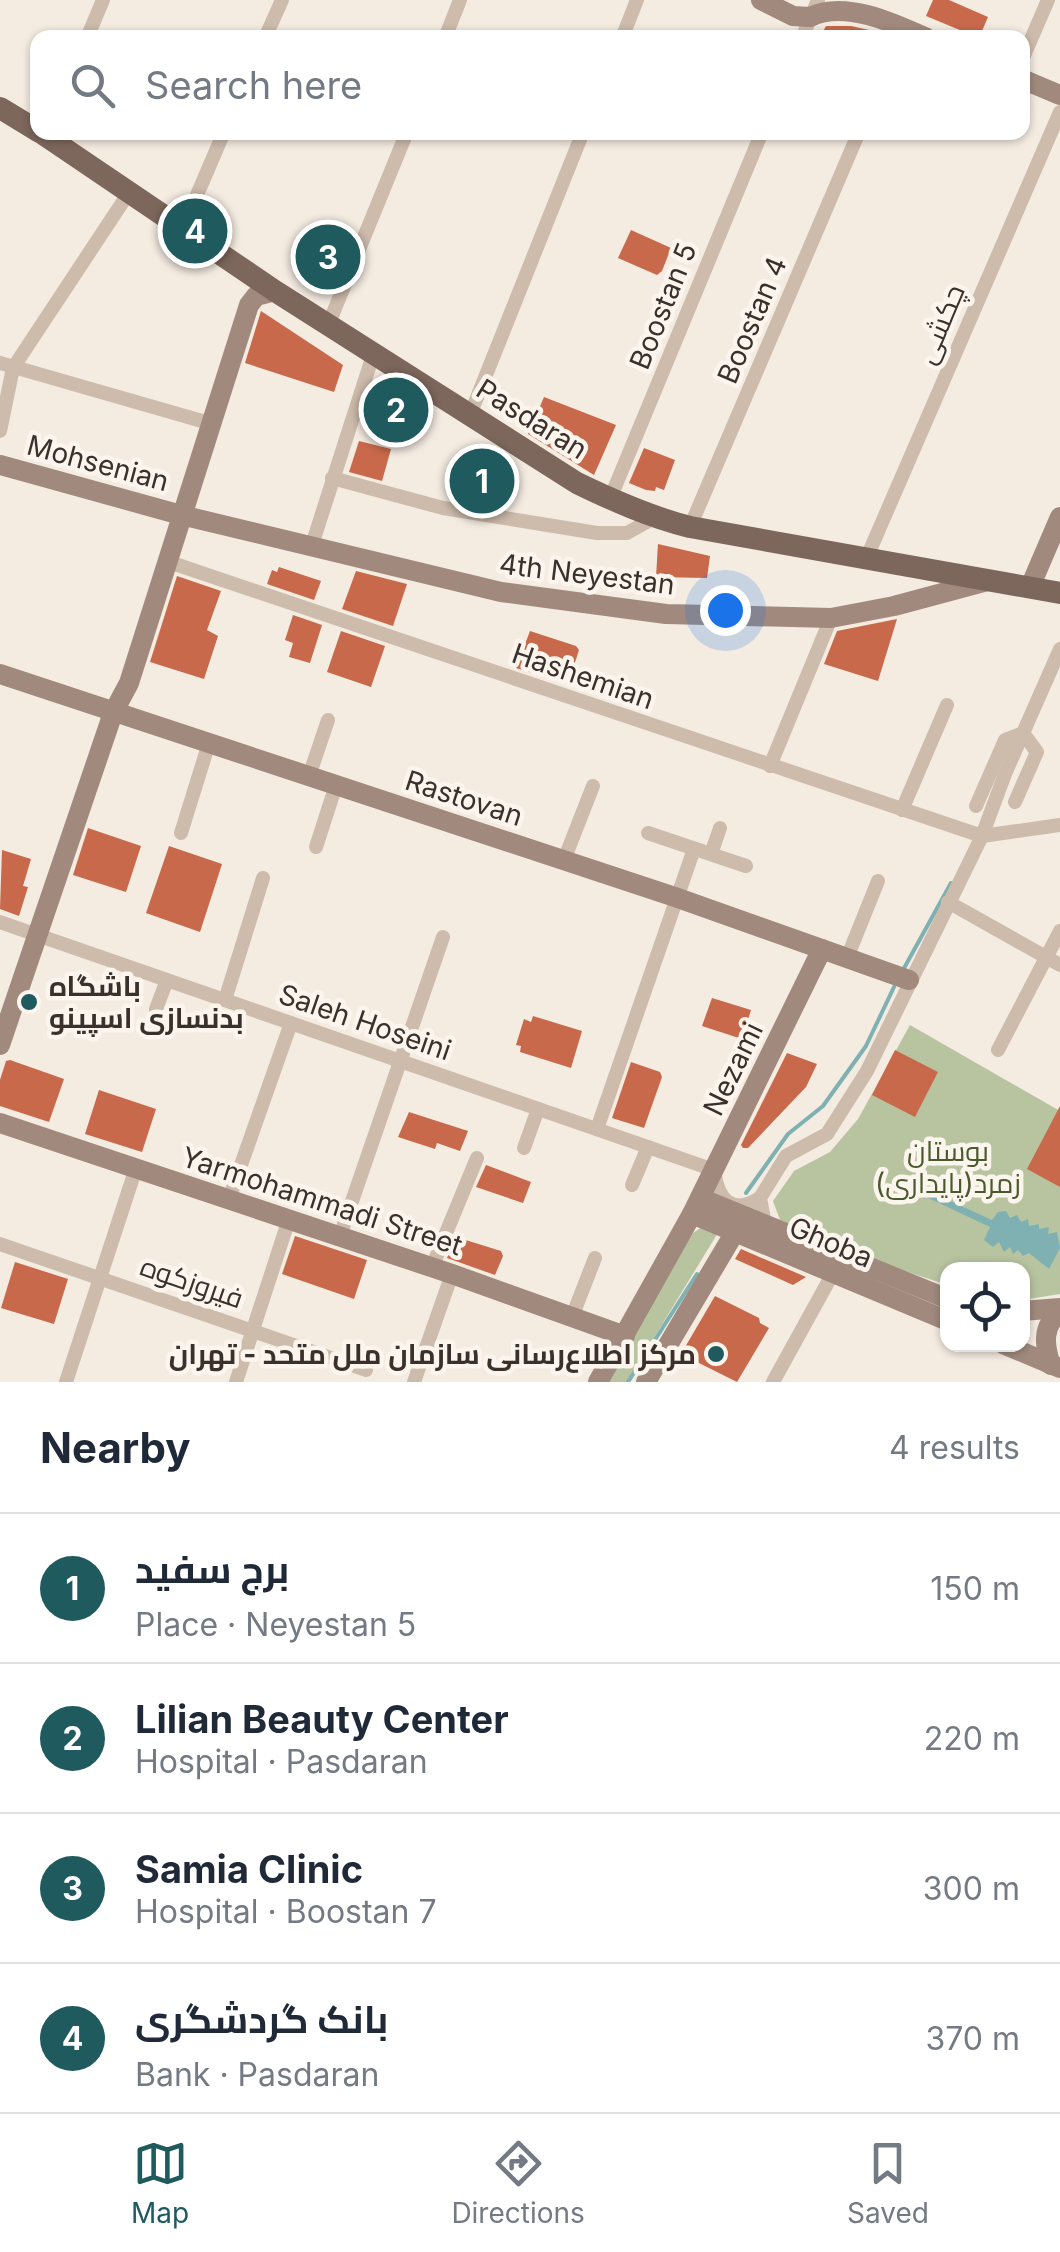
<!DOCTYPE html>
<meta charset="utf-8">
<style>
:root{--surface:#fff;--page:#f2f2f3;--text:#1f2937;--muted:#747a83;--line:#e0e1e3;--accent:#1f5a5e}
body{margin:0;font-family:Inter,Cairo,sans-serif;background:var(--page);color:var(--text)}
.controls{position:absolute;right:30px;bottom:30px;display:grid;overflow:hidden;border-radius:20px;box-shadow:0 2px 8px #0004}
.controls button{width:90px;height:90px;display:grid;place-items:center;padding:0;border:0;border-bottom:2px solid var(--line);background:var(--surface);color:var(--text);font:50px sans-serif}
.you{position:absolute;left:725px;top:610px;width:35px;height:35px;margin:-25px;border:8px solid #fff;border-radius:50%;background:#1a73e8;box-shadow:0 0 0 15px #1a73e833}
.badge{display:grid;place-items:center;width:65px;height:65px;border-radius:50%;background:var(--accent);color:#fff;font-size:32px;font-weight:700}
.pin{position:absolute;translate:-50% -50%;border:5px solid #fff;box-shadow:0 2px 10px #0006}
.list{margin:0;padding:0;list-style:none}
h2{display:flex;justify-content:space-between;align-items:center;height:130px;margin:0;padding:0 40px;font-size:42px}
h2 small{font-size:32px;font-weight:400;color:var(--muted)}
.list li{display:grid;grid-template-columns:65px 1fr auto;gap:30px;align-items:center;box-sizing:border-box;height:150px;padding:0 40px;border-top:2px solid var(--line)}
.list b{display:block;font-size:38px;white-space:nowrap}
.list p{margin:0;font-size:32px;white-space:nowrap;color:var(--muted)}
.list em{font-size:32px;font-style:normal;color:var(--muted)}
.icon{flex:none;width:55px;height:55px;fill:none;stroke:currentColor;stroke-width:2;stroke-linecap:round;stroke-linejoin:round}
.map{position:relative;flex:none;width:1060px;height:1382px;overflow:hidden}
.search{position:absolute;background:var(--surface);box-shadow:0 2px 8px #0004;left:30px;right:30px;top:30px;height:110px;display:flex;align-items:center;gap:25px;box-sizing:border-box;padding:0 35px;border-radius:20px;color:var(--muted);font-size:38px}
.sheet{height:730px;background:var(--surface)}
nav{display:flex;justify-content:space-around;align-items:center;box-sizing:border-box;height:140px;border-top:2px solid var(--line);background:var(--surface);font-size:28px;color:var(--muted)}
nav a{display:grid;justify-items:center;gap:5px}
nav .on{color:var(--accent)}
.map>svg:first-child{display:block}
</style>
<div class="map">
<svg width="1060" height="1382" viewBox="0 0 1060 1382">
<rect width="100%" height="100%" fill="#f4ebe1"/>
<!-- green -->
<g fill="#b8c4a0">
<path d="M910,1025L1060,1111V1294L1023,1300L1022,1270H948L947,1285L893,1267L780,1220L773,1201L794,1171L830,1152L858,1119Z"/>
<path d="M705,1225L719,1231L627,1382H608L690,1235Z"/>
</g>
<!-- water -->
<path fill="#7fb0b2" d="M918,1183L924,1189L992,1220L998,1212L1006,1211L1010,1218L1017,1215L1021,1222L1028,1219L1029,1226L1039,1224V1229L1049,1227L1048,1234L1057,1232L1060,1248L1049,1269L1029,1253L1023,1256L1018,1250L1013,1254L1010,1247L1004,1252L999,1242L993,1247L984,1240L990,1227L922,1195L914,1196L910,1188Z"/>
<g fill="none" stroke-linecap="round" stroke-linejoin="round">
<!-- stream -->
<g stroke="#7fb0b2" stroke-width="4">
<path d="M903,970L951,883"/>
<path d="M746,1193L788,1134L823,1106L866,1046L894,987"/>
<path d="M628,1382L697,1274"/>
</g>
</g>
<!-- building -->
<g fill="#c8694b">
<path d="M933,0H949L988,17L979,38L926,16Z"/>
<path d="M826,26H851L869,30L866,38H827L821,35Z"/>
<path d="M631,230L671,248L662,271L657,275L618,258Z"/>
<path d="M261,311L343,365L334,392L245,363Z"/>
<path d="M382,385L431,416L422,433L368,406L372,392Z"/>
<path d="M544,397L616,425L594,475L528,434Z"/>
<path d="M359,441L391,449L382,481L349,472Z"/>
<path d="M644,448L675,460L664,490L656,487L655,491L646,490L629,483Z"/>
<path d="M470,449L495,454L494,460L511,465L496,506L454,497Z"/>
<path d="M658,544L710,556L707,578L656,577Z"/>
<path d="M279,567L321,581L314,600L267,584L272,570L277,572Z"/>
<path d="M356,571L407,584L393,626L342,609Z"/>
<path d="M177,576L221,591L207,630L218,636L204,679L150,662Z"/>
<path d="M293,615L322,625L310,663L289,657L293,643L285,640Z"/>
<path d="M897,619L878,681L824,664L837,631Z"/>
<path d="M341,631L385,646L371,687L327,672Z"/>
<path d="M530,631L576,646L579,650L568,684L516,668Z"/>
<path d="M88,828L141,846L126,892L73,875Z"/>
<path d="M169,846L222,864L200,932L146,913Z"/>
<path d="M2,850L31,859L23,886L28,887L19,916L0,909Z"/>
<path d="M712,998L751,1010L742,1039L702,1026Z"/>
<path d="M533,1016L582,1031L571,1068L520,1052L521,1046L516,1045L524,1019L531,1022Z"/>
<path d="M895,1050L938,1072L915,1117L872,1095Z"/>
<path d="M787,1053L817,1064L806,1087L748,1148H743L741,1145Z"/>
<path d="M10,1060L64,1079L49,1122L0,1106V1080L6,1061Z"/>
<path d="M631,1062L660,1072L662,1077L644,1128L612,1118Z"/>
<path d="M99,1090L156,1109L142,1152L85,1134Z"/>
<path d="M1060,1106V1187L1027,1169Z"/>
<path d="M409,1112L468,1131L460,1151L437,1143L435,1149L398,1137Z"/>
<path d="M486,1165L531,1182L523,1203L476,1187Z"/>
<path d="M295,1236L367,1260L354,1299L282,1274Z"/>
<path d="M456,1237L501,1251L503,1256L495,1275L447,1258Z"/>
<path d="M741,1249L806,1277L793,1285L735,1259Z"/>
<path d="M15,1262L68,1279L54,1324L1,1308Z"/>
<path d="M715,1296L759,1318L760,1323L769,1328L737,1382L681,1354Z"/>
</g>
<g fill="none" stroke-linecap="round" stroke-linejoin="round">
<!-- street -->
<g stroke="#cdbbac" stroke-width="14">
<path d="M87,38L103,0"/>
<path d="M265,38L282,0"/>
<path d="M445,38L460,0"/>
<path d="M622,38L637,0"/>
<path d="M802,38L818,0"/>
<path d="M1022,60L1048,0"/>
<path d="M182,230L224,132"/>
<path d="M329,323L407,132"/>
<path d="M0,363L209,423"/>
<path d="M470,415L583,132"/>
<path d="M0,431L13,368L128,194"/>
<path d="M332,478L443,508L597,533H627L654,518"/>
<path d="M610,499L762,132"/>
<path d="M690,527L859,132"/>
<path d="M311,548L374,352"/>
<path d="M867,557L1060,112"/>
<path d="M169,562L982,836L1060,825"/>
<path d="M770,766L831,618"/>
<path d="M309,776L328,720"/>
<path d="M976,806L1005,740L1023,733L1037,752L1015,802"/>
<path d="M902,810L947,705"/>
<path d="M181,833L209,743"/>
<path d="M648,833L746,866"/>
<path d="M316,847L336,785"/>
<path d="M711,854L720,828"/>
<path d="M564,860L593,786"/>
<path d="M948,902L1060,965"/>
<path d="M0,922L714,1170C718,1199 731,1216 760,1198"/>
<path d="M847,958L878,881"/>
<path d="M225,1000L263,878"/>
<path d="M156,1009L167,980"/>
<path d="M998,1050L1060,931"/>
<path d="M597,1129L694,849"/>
<path d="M524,1148L538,1109"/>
<path d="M632,1185L648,1147"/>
<path d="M229,1199L291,1023"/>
<path d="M769,1226L764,1219L760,1198L786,1156L827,1134L867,1071L982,836L1005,774L1060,649"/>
<path d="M340,1236L443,937"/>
<path d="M0,1244L366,1370"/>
<path d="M432,1267L477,1158"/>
<path d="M572,1317L595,1258"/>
<path d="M66,1382L136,1168"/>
<path d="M236,1382L289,1219"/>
<path d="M414,1382L452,1274"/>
<path d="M773,1382L833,1273"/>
</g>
<!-- secondary -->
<g stroke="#a18a7d" stroke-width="20">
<path d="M761,0L793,16L810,17C844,0 892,22 927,38"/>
<path d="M1022,79L1060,95"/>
<path d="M0,465L181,515L501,592L666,614L831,618L894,606L991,580"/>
<path d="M1030,587L1060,517"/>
<path d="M0,674L675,897L909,980"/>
<path d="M0,1045L113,713L129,683L249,305L256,296L275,291"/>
<path d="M0,1123L452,1274L625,1336"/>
<path d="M700,1198L948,1299"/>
<path d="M692,1214L948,1321"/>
<path d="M1022,1311L1060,1308"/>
<path d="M1003,1344L1060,1368"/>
<path d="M1051,1365C1044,1345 1042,1326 1060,1312"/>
<path d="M598,1382L692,1214L822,949"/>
<path d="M646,1382L735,1232"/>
</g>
<!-- primary -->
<g stroke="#7d675c" stroke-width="22">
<path d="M0,108L38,131"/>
<path d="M40,132L275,291L577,483C614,501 650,517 690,527L1060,593"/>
</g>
</g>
<!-- markers -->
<g fill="#1f5a5e" stroke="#fbf5ee" stroke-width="4">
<circle cx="29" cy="1002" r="10"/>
<circle cx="716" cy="1354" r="10"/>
</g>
<g text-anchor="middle" stroke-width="9" stroke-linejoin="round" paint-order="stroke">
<!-- street labels -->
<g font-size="28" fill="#3b302b" stroke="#fbf5ee">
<text transform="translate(663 306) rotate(-68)" y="10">Boostan 5</text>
<text transform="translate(752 320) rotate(-67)" y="10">Boostan 4</text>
<text transform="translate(940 324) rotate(-67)" y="10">چکشی</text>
<text transform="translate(532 419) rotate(32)" y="10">Pasdaran</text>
<text transform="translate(98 463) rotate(15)" y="10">Mohsenian</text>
<text transform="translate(587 574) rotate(7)" y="10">4th Neyestan</text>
<text transform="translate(583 676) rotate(19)" y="10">Hashemian</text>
<text transform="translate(464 798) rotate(18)" y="10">Rastovan</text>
<text transform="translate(365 1022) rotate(19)" y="10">Saleh Hoseini</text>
<text transform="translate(733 1069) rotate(-64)" y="10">Nezami</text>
<text transform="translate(322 1201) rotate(18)" y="10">Yarmohammadi Street</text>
<text transform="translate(831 1242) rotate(23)" y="10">Ghoba</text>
<text transform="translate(192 1282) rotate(19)" y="10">فیروزکوه</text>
</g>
<!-- poi labels -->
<g font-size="28" font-weight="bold" fill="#3b302b" stroke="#fbf5ee" text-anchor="start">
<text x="49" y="996">باشگاه<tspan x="49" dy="32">بدنسازی اسپینو</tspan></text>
<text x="696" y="1364" text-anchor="end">مرکز اطلاع‌رسانی سازمان ملل متحد - تهران</text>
</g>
<!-- park labels -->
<g font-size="28" fill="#4a5a2e" stroke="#fbf5ee">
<text x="948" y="1161">بوستان<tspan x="948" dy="32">زمرد(پایداری)</tspan></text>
</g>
</g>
</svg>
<div class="controls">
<button><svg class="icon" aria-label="locate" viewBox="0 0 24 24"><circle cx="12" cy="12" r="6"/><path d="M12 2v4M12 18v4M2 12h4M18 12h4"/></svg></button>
</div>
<div class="you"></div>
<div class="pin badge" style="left:482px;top:481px">1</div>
<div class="pin badge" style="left:396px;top:410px">2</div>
<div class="pin badge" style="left:328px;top:257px">3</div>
<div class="pin badge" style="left:195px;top:231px">4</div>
<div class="search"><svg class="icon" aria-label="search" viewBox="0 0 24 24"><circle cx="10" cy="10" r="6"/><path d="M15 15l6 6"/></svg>Search here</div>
</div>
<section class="sheet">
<h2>Nearby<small>4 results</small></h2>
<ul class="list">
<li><span class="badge">1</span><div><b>برج سفید</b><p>Place · Neyestan 5</p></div><em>150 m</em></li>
<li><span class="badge">2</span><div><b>Lilian Beauty Center</b><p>Hospital · Pasdaran</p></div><em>220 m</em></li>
<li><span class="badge">3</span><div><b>Samia Clinic</b><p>Hospital · Boostan 7</p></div><em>300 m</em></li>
<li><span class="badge">4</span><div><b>بانک گردشگری</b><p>Bank · Pasdaran</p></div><em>370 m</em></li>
</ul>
</section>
<nav>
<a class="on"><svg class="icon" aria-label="map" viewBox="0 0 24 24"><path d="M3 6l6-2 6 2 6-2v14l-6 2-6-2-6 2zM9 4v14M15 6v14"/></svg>Map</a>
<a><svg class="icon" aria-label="directions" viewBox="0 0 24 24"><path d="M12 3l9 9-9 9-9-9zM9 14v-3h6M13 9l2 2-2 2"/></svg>Directions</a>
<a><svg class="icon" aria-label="saved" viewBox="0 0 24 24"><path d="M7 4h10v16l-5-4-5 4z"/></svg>Saved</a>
</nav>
